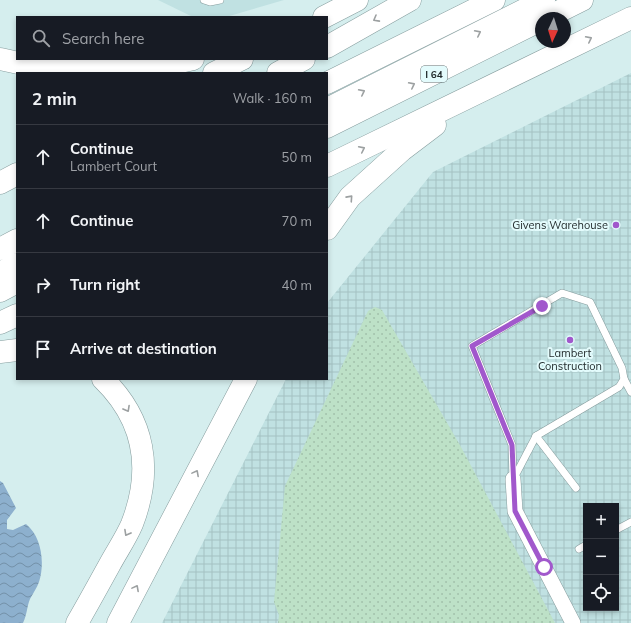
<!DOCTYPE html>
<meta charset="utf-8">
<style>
:root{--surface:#171b24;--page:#242831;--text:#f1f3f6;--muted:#9ea1a6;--line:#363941}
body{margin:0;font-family:Mulish,sans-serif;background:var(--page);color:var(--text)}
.controls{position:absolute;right:12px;bottom:12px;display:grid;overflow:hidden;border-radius:0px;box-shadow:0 2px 6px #0003}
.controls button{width:36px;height:36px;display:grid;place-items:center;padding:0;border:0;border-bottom:1px solid var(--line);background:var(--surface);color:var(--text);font:20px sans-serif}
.compass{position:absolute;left:535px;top:12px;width:36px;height:36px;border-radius:50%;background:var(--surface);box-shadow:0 2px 6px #0003;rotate:184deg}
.stop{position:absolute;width:12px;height:12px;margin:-9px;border:3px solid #a158cc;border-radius:50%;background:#fff}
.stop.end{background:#a158cc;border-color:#fff;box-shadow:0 1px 4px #0008}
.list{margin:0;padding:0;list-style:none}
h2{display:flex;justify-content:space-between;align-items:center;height:52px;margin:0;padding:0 16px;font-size:17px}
h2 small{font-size:13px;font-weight:400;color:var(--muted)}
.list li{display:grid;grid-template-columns:26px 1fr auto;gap:12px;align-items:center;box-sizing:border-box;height:64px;padding:0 16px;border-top:1px solid var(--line)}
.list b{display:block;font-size:15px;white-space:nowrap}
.list p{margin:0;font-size:13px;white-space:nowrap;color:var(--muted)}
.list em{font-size:13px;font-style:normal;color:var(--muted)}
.icon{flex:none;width:22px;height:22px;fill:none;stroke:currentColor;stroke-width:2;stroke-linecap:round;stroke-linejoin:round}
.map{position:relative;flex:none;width:631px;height:623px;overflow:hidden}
.search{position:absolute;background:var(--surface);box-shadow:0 2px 6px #0003;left:16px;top:16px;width:312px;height:44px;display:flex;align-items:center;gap:10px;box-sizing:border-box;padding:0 14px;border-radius:0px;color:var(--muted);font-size:15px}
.panel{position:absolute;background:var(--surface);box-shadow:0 2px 6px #0003;left:16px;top:72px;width:312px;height:308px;border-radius:0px}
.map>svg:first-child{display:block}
</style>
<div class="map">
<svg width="631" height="623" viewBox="0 0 631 623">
<defs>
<pattern id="industrial-grid" width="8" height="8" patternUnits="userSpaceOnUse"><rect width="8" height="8" fill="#c0e1e2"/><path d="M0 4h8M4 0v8" fill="none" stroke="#a5c1c2"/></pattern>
<pattern id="park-dots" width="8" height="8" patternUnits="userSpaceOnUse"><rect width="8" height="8" fill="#bde1c7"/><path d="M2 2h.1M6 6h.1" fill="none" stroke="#a2c1ab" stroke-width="1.8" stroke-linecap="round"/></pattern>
<pattern id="water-waves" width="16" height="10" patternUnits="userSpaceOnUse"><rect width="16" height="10" fill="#8db0ce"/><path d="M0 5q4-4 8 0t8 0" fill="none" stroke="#7390a8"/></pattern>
</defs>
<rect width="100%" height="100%" fill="#d5eeee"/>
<!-- built -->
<path fill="#c0e1e2" d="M158,0H284L226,17H193Z"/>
<!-- industrial -->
<path fill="url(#industrial-grid)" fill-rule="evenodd" d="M631,73V623H162L286,379H327V303L433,172ZM586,506H616V608H586Z"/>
<!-- park -->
<path fill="url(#park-dots)" d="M375,307L382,310L461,447L555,623H278L279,615L274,602L285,486L368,311Z"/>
<!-- water -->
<path fill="url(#water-waves)" d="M0,481L3,483L16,508L7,520V529L13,530L26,524C42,537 45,563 39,582C37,588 33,593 30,599C27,606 27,615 23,623H0Z"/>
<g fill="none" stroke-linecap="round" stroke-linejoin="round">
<defs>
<g id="lane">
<path d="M204,0L210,2L220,0"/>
<path d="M536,436L576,488"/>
<path d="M514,478L536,436L619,387L624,379"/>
<path d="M513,479L512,445L472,346L562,293L590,302L622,368L624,379L631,392"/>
<path d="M616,530L631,522"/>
<path d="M579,549L586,545"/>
</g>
<path id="street" d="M513,479L515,511L573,623"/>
<g id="highway">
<path d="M324,17L357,0"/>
<path d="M546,18L582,0"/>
<path d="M327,47L410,0"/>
<path d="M0,59C62,75 131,75 193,59"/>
<path d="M214,73L242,59"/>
<path d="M278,73L304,59"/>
<path d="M327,83L494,0"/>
<path d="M327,109L544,0"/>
<path d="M327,127L541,20"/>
<path d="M327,166L631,18"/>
<path d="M0,183L17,174"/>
<path d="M327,229L350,197L402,150L435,125"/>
<path d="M0,249L17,240"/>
<path d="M0,273L17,264"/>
<path d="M0,291L17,282"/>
<path d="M0,323L17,315"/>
<path d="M0,352L17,350"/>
<path d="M77,623C88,604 99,584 110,564C117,551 126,538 132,524C153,470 145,420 103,379"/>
<path d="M118,623L246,379"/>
</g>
</defs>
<!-- lane casing -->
<use href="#lane" stroke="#869d9e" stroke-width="8"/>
<!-- street casing -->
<use href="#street" stroke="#869d9e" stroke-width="16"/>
<!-- highway casing -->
<use href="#highway" stroke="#869d9e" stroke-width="23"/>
<!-- lane -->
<use href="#lane" stroke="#fff" stroke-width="7"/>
<!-- street -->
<use href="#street" stroke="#fff" stroke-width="15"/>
<!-- highway -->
<use href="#highway" stroke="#fff" stroke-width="22"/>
</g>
<!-- one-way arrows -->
<defs><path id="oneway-chevron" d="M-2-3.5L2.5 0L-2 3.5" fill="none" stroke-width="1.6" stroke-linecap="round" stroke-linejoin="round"/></defs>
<g stroke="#9ca0a1">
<use href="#oneway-chevron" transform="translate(376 19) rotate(151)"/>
<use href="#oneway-chevron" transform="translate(478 33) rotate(-27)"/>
<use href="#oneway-chevron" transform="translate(589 39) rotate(-27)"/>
<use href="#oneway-chevron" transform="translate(412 85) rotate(-27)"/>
<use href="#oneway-chevron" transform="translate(362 92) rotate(-27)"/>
<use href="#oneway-chevron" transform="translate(362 149) rotate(-26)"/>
<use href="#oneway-chevron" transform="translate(350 198) rotate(-48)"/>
<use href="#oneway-chevron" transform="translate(127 409) rotate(61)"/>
<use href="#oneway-chevron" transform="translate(196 473) rotate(-62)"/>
<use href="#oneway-chevron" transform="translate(127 533) rotate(119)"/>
<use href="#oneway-chevron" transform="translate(136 588) rotate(-62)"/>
</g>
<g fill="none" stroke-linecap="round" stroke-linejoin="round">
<!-- route -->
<path stroke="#a158cc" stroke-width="5" d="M542,306L472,346L512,445L515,511L544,567"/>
</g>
<!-- markers -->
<g fill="#a158cc" stroke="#e3fbfc" stroke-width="1.5">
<circle cx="616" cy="225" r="4"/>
<circle cx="570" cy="340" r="4"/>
</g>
<g text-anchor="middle" stroke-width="4" stroke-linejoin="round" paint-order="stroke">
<!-- shield labels -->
<rect fill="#e3fbfc" stroke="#5d6b6c" stroke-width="1" x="421" y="66" width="26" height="16" rx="3"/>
<g font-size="10" font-weight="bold" fill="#242d2e">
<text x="434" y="78">I 64</text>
</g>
<!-- poi labels -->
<g font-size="11" fill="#242d2e" stroke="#e3fbfc" text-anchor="end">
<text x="608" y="229">Givens Warehouse</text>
<text x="570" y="357" text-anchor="middle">Lambert<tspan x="570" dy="13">Construction</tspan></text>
</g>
</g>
</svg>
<div class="controls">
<button>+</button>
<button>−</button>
<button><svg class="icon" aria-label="locate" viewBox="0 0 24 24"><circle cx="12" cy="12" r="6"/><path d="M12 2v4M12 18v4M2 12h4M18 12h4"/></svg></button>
</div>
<svg class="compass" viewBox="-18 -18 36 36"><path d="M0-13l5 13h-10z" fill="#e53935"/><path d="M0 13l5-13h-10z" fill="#9ea1a6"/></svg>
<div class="stop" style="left:544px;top:567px"></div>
<div class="stop end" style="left:542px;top:306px"></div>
<div class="search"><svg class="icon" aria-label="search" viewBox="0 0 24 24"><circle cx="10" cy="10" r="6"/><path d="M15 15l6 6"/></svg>Search here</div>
<section class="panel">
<h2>2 min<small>Walk · 160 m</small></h2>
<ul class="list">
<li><svg class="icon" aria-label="ahead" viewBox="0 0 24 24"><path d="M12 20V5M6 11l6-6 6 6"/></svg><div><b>Continue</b><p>Lambert Court</p></div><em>50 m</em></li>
<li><svg class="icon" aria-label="ahead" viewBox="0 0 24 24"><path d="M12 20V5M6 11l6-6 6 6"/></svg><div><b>Continue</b></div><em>70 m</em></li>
<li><svg class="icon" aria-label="right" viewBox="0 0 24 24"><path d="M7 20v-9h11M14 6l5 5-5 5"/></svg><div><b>Turn right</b></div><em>40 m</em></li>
<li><svg class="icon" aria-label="arrive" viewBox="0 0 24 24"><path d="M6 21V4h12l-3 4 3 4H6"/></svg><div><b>Arrive at destination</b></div></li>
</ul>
</section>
</div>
